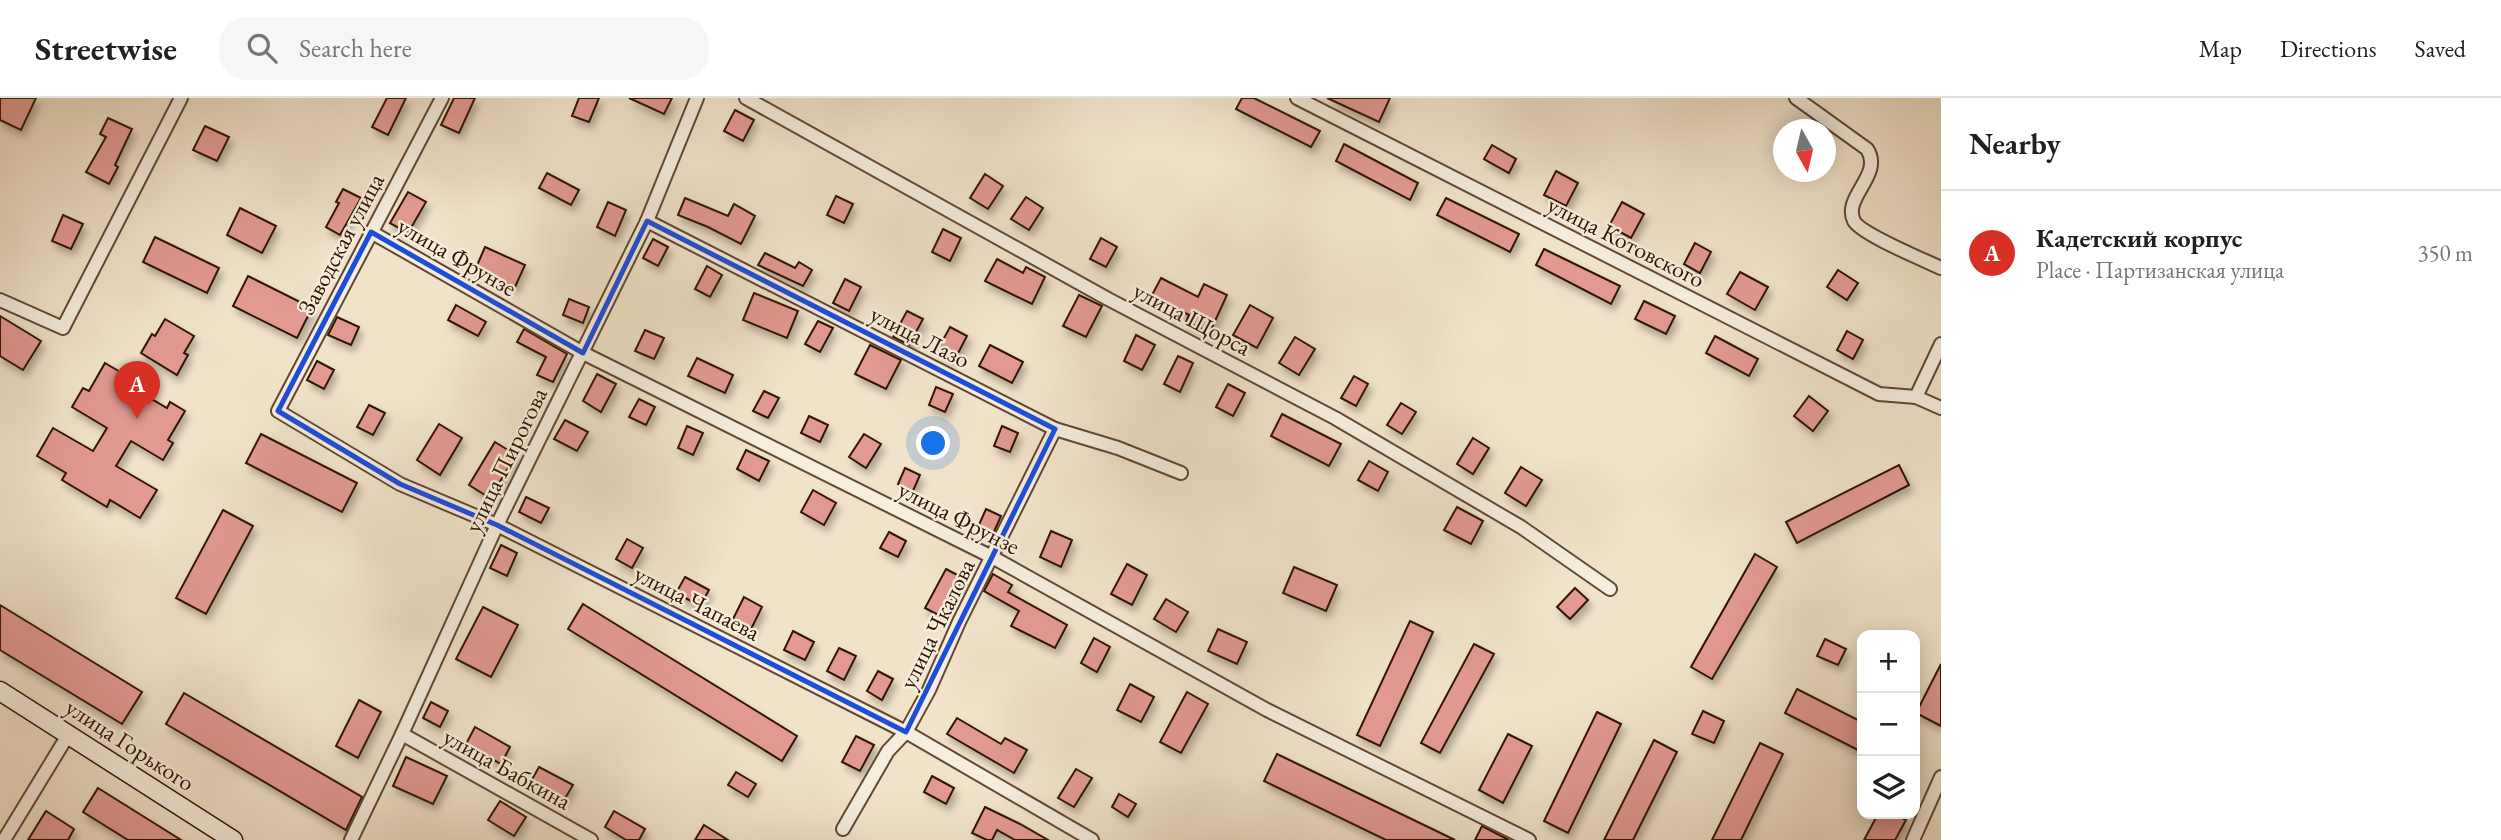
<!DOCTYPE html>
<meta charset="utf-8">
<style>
:root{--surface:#fff;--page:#f6f6f6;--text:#202124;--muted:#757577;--line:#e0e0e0;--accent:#d93025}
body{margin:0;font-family:"EB Garamond",serif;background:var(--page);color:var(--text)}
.controls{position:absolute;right:21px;bottom:21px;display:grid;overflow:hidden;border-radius:14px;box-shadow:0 4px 18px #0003}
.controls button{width:63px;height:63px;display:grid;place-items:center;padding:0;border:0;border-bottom:2px solid var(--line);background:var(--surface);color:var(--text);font:35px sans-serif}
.compass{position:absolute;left:1773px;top:21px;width:63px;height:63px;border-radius:50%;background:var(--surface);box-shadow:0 4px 18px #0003;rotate:172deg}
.you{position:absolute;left:934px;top:346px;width:24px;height:24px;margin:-18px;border:5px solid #fff;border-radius:50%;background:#1a73e8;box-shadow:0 0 0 10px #1a73e833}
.badge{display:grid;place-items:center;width:46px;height:46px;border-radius:50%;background:var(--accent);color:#fff;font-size:23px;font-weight:700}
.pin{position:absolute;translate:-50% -58px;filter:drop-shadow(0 2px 4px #0008)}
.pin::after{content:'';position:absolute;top:37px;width:24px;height:21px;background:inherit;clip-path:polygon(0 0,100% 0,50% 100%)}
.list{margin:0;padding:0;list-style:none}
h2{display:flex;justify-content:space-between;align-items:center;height:91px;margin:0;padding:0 28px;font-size:30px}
h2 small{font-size:23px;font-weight:400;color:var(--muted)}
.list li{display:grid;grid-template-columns:46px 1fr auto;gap:21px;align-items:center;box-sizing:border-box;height:126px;padding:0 28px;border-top:2px solid var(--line)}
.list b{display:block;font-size:26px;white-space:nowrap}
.list p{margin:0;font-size:23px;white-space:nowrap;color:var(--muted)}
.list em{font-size:23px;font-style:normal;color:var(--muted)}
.icon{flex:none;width:38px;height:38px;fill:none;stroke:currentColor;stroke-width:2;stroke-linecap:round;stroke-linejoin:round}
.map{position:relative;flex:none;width:1941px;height:742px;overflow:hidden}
header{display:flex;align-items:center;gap:42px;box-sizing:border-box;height:98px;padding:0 35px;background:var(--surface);border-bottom:2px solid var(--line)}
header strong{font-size:33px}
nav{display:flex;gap:38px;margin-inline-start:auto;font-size:24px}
.search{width:490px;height:63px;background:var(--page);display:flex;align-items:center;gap:18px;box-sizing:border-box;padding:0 24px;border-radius:28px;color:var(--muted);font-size:26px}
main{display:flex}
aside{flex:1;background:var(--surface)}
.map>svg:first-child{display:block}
</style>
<header>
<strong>Streetwise</strong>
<div class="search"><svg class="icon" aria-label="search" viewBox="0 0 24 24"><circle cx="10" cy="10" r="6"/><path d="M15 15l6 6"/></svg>Search here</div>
<nav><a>Map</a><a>Directions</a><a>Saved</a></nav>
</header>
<main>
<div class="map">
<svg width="1941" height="742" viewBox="0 0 1941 742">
<defs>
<filter id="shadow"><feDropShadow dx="3.5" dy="6" stdDeviation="3.5" flood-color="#0004"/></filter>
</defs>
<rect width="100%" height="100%" fill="#f1e3ca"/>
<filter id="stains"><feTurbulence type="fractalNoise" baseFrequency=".00286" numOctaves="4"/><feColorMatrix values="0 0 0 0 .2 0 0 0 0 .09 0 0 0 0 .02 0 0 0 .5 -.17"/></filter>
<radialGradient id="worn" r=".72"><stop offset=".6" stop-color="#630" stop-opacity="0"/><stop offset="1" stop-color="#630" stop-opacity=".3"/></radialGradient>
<!-- building -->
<g fill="#e29991" stroke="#301500" stroke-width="2" filter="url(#shadow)">
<path d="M0,0H36L21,32L0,22Z"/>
<path d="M387,0H406L388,37L372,29Z"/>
<path d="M454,0H475L459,35L441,27Z"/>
<path d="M579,0H599L589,24L572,18Z"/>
<path d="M629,0H672L664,16Z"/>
<path d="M1242,0H1254L1320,33L1311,49L1236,11Z"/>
<path d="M1327,0H1390L1379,24Z"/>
<path d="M735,12L754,22L743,43L724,33Z"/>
<path d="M108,20L132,31L115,67L118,69L109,86L86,74L106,39L100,36Z"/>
<path d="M205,28L229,39L217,63L193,52Z"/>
<path d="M1344,46L1418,85L1410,102L1336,63Z"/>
<path d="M1492,47L1516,61L1509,75L1484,61Z"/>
<path d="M1556,73L1578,85L1566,108L1544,97Z"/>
<path d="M547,75L579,92L571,107L539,90Z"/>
<path d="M985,76L1003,88L988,111L970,100Z"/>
<path d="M343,91L361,100L340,137L326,129L339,105L336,104Z"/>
<path d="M408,94L426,104L408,135L390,125Z"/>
<path d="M836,98L853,106L844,125L827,117Z"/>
<path d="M1026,99L1043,110L1029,132L1011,121Z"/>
<path d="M685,100L728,118L734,106L755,118L741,146L708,129L678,117Z"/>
<path d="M1446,100L1519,136L1510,154L1437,117Z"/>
<path d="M608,104L626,112L615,138L597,129Z"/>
<path d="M1622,104L1644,116L1631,140L1609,128Z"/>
<path d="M240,110L276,128L262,155L227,137Z"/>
<path d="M63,117L83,126L71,151L52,143Z"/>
<path d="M943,131L961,140L950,163L932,154Z"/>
<path d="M155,139L219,170L207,195L143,164Z"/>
<path d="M1101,140L1117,149L1106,169L1090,161Z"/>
<path d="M653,141L668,149L658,168L643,160Z"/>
<path d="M1695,145L1711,154L1700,175L1684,166Z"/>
<path d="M485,149L525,167L515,189L475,172Z"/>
<path d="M1544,151L1620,188L1611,206L1536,167Z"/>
<path d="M765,155L795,170L799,164L812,172L803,188L758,167Z"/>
<path d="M997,161L1023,175L1026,169L1045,179L1032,206L985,183Z"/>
<path d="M707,168L722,177L710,199L695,191Z"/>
<path d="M1838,172L1858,185L1847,202L1827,189Z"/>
<path d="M1740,174L1768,189L1755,212L1727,196Z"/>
<path d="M248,178L312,210L297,240L233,208Z"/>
<path d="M1161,180L1198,199L1204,186L1227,197L1210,234L1186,224L1189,217L1152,197Z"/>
<path d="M845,181L861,189L849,213L833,205Z"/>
<path d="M754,195L798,213L787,240L743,222Z"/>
<path d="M1079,197L1102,208L1086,239L1063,228Z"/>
<path d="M569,201L589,209L583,225L563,217Z"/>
<path d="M1644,203L1675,218L1666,236L1635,221Z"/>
<path d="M456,207L486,224L478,238L448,222Z"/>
<path d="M1250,207L1273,220L1257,250L1233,237Z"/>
<path d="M907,213L923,221L909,247L893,239Z"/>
<path d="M0,218L41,243L23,272L0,258Z"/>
<path d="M337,219L359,229L351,247L328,237Z"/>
<path d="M165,221L194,238L184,255L188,257L177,277L141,255L152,236L155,238Z"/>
<path d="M818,223L833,230L820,254L805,246Z"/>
<path d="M950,229L967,238L954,263L937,253Z"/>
<path d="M524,231L567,256L553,284L537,277L546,259L517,244Z"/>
<path d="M645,232L664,240L654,261L635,253Z"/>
<path d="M1847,233L1863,242L1853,261L1837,252Z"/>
<path d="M1136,237L1155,247L1142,272L1124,263Z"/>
<path d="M1715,238L1758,261L1749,278L1706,255Z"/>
<path d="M1295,239L1315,251L1299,277L1279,265Z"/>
<path d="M870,247L901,262L886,291L855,276Z"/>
<path d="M990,247L1023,264L1012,285L979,268Z"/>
<path d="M1178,258L1193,265L1180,294L1164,286Z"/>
<path d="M697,260L733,277L725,295L688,278Z"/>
<path d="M317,263L334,272L324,291L307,282Z"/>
<path d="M105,265L149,291L145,297L167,310L170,304L185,313L168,342L173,345L163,362L131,343L116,368L157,392L140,420L110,402L107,409L62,382L66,375L37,358L53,330L93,353L107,330L72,309L83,290L89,293Z"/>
<path d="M597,276L616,286L601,314L583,303Z"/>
<path d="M1354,278L1368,286L1356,308L1341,300Z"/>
<path d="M1228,286L1245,295L1233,318L1216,309Z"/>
<path d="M936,289L953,296L945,314L929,307Z"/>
<path d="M764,293L779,300L768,320L753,313Z"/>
<path d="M1809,298L1828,313L1813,333L1794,318Z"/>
<path d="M639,301L655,309L646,327L629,319Z"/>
<path d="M1401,305L1416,314L1402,336L1387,327Z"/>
<path d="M369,307L385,315L373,337L357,329Z"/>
<path d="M1282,316L1341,346L1329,368L1271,338Z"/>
<path d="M809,318L828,327L820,344L801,335Z"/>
<path d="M565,322L588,334L577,353L554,341Z"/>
<path d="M439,326L462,340L440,377L417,362Z"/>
<path d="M687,328L703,335L693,357L678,350Z"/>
<path d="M1002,328L1018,335L1010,354L994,348Z"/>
<path d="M261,336L357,385L342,414L246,365Z"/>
<path d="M864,336L881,346L866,370L849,359Z"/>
<path d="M1473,340L1489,350L1473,376L1457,366Z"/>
<path d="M495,344L516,357L490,400L469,387Z"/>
<path d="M746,352L769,363L759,383L737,371Z"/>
<path d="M1369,363L1388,374L1378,393L1358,382Z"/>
<path d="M1899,367L1909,387L1797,445L1786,424Z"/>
<path d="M1521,369L1542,382L1526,408L1505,395Z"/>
<path d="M905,370L920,377L913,393L898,386Z"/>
<path d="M813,392L836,405L824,427L801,414Z"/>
<path d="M526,399L549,410L541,425L519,414Z"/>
<path d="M1457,409L1483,423L1471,446L1444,432Z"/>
<path d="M986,411L1001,418L993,436L978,429Z"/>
<path d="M223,412L253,428L206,516L176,500Z"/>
<path d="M1051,433L1072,442L1061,469L1040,459Z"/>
<path d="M889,434L906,443L898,459L880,450Z"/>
<path d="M627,441L643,450L632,470L616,461Z"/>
<path d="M501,447L517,455L507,478L490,470Z"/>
<path d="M1755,456L1777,469L1712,581L1691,569Z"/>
<path d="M1127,466L1147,477L1132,507L1111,496Z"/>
<path d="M1294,469L1337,487L1326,513L1283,495Z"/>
<path d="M946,471L963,480L942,519L925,510Z"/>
<path d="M993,476L1012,487L1008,494L1067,527L1055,550L1011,528L1019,513L984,493Z"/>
<path d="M685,479L709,492L700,508L676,495Z"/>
<path d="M1575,490L1588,502L1570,521L1557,509Z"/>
<path d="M744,499L762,509L750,533L732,523Z"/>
<path d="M1166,501L1188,514L1176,534L1154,521Z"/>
<path d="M583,506L797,638L782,663L568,531Z"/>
<path d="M0,507L142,594L122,626L0,552Z"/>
<path d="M483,509L518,527L491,579L456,561Z"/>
<path d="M1410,523L1433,534L1380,648L1357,637Z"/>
<path d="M1218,531L1247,544L1237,566L1208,553Z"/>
<path d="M793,533L814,544L805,562L784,552Z"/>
<path d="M1094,540L1110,549L1097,574L1081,565Z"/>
<path d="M1825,541L1846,551L1838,567L1817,558Z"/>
<path d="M1474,546L1494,556L1440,655L1421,645Z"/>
<path d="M839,550L856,558L844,582L827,573Z"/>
<path d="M1941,566V628L1916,615Z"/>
<path d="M878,573L893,581L882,602L867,593Z"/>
<path d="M1130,586L1154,599L1141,624L1117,612Z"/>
<path d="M1797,591L1862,624V654L1785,615Z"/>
<path d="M1187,594L1208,606L1181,655L1160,644Z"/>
<path d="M184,595L362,699L346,732L166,626Z"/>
<path d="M359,602L381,614L358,660L336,648Z"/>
<path d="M431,604L448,613L440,629L423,620Z"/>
<path d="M1703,613L1724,623L1714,645L1692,636Z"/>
<path d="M1597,614L1621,626L1568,735L1544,723Z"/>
<path d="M957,620L1001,646L1005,640L1027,652L1014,675L947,636Z"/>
<path d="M475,629L510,649L501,666L466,646Z"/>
<path d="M1508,636L1532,648L1503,705L1479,692Z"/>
<path d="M856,638L874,647L860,673L842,664Z"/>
<path d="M1654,642L1677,654L1633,742H1604Z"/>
<path d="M1760,645L1783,656L1741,742H1712Z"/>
<path d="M1277,656L1455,742H1386L1264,683Z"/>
<path d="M406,659L447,678L433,706L393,688Z"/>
<path d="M539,669L573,687L563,704L530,685Z"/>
<path d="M1076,671L1092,680L1074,709L1058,700Z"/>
<path d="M736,674L756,686L748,699L728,687Z"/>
<path d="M932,678L954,690L946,706L924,694Z"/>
<path d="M98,690L181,742H128L83,714Z"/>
<path d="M1119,696L1136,706L1128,719L1112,709Z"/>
<path d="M500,703L526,719L514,738L488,722Z"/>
<path d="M985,709L1020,726L1048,742H1015L997,732L992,742H987L972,735Z"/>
<path d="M46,713L74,731L68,742H28Z"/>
<path d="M614,713L645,731L639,742H626L605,729Z"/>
<path d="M1878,716H1894L1906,722L1895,742H1864Z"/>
<path d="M704,727L728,742H695Z"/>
<path d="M1482,728L1509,742H1475Z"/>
</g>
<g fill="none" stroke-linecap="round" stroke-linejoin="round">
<defs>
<g id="street">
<path d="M442,0L278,313L400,386L497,427L906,634L1092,742"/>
<path d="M746,0L1108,201L1335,320L1521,429L1610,491"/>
<path d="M1297,0L1879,296L1916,299L1941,310"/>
<path d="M1796,0L1867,51C1884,77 1842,99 1854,123C1861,136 1924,162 1941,170"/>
<path d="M647,123L1055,331L1118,350L1181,375"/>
<path d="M371,134L583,255L992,459L1267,612L1529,742"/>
<path d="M0,202L63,230L181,0"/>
<path d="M1916,299L1941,246"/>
<path d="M402,636L591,742"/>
<path d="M843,731L888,653L906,634L929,592L959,524L1055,331"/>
<path d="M4,742L68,637"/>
<path d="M351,742L402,636L497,427L647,123L697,0"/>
<path d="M1913,742L1941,679"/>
</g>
<path id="secondary" d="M0,593L233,742"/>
</defs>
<!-- street casing -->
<use href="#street" stroke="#604832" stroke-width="16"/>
<!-- secondary casing -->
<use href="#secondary" stroke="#301500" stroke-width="21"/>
<!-- street -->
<use href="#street" stroke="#f6eddd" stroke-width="12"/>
<!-- secondary -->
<use href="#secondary" stroke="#f6eddd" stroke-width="18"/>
</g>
<!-- marked area -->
<path fill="none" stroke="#1d4ed8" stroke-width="5" stroke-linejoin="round" d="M647,123L1055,331L906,634L497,427L400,386L278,313L371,134L583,255Z"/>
<g text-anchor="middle" stroke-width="5" stroke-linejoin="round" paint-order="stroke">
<!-- street labels -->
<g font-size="24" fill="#301500" stroke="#f6eddd">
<text transform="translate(1626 144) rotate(27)" y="8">улица Котовского</text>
<text transform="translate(341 146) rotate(-62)" y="8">Заводская улица</text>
<text transform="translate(457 159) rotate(30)" y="8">улица Фрунзе</text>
<text transform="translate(1192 221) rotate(28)" y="8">улица Щорса</text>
<text transform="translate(920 239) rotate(27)" y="8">улица Лазо</text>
<text transform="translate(506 362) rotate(-64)" y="8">улица Пирогова</text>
<text transform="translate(959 420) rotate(27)" y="8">улица Фрунзе</text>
<text transform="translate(697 505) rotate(27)" y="8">улица Чапаева</text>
<text transform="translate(937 526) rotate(-64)" y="8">улица Чкалова</text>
<text transform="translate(130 647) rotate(33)" y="8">улица Горького</text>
<text transform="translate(507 671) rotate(29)" y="8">улица Бабкина</text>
</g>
</g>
<rect width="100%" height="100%" filter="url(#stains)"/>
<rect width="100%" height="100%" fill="url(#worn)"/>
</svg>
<div class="controls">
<button>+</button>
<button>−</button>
<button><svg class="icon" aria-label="layers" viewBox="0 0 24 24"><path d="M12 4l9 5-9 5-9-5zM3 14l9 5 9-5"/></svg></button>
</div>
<svg class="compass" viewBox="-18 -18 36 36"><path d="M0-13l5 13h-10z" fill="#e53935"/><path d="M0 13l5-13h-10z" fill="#757577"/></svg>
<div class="you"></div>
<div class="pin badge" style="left:137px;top:321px">A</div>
</div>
<aside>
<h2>Nearby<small></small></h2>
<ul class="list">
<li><span class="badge">A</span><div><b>Кадетский корпус</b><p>Place · Партизанская улица</p></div><em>350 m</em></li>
</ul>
</aside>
</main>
